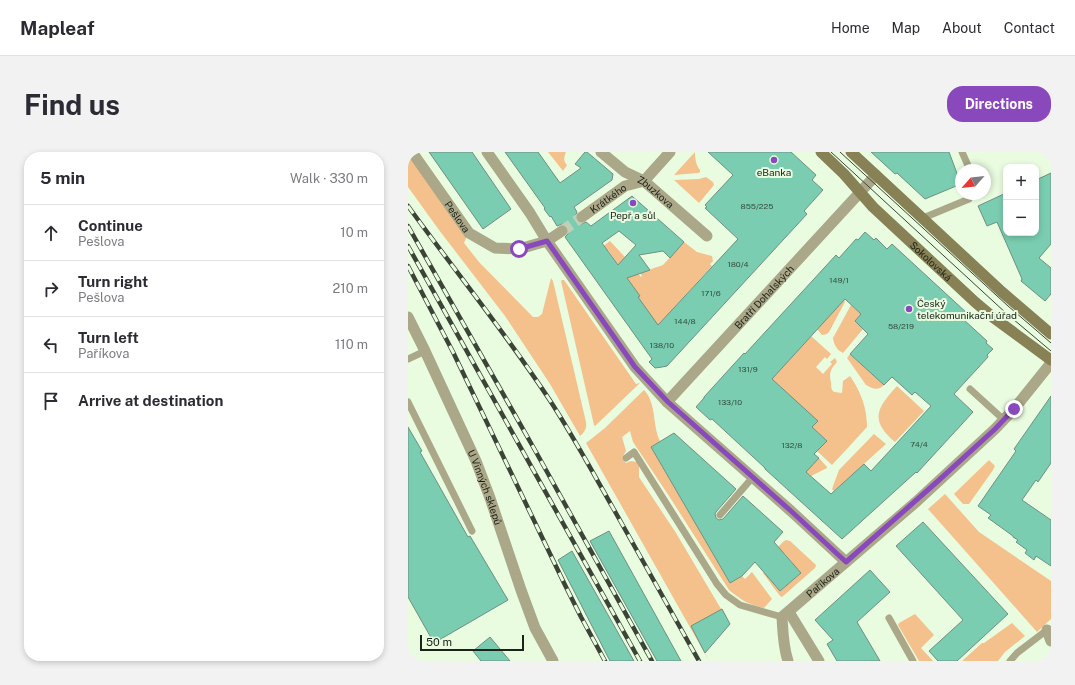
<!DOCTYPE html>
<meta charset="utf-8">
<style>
:root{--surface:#fff;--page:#f2f2f3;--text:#2b2b33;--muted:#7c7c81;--line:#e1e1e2;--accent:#8a48bd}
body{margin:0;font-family:"Public Sans",sans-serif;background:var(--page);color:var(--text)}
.controls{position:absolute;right:12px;top:12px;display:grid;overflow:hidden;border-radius:8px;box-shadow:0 2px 6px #0003}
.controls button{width:36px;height:36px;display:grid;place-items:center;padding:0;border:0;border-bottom:1px solid var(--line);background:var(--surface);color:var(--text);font:20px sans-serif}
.compass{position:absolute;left:547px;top:12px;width:36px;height:36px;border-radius:50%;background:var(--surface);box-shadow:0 2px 6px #0003;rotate:243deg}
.scale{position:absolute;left:12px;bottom:10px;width:104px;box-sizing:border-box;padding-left:4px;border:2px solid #1b2218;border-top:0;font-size:11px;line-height:14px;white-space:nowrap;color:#1b2218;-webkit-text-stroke:3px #e9fce0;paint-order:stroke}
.stop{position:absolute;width:12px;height:12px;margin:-9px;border:3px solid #8a48bd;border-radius:50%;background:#fff}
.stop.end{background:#8a48bd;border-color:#fff;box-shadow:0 1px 4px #0008}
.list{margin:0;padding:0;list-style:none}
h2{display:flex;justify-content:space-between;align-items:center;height:52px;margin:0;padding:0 16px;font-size:17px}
h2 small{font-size:13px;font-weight:400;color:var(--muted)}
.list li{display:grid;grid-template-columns:26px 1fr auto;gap:12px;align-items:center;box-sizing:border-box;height:56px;padding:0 16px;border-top:1px solid var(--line)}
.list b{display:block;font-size:15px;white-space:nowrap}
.list p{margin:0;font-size:13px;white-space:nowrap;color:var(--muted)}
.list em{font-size:13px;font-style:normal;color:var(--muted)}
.icon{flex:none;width:22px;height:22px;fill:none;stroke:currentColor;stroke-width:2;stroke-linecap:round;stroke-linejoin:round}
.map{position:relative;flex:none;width:643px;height:509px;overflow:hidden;border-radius:16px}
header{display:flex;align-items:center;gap:24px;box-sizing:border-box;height:56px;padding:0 20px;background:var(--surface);border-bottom:1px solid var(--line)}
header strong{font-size:19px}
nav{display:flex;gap:22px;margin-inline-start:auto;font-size:14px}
.intro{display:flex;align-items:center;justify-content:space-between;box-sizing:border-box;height:96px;padding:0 24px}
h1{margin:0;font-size:28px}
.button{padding:10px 18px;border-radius:16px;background:var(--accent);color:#fff;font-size:14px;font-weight:700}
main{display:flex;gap:24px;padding:0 24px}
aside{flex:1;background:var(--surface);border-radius:16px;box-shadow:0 2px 6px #0003}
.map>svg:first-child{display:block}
</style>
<header>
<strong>Mapleaf</strong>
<nav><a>Home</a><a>Map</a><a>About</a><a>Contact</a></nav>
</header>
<div class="intro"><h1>Find us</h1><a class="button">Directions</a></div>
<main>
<aside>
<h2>5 min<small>Walk · 330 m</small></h2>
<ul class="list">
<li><svg class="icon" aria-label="ahead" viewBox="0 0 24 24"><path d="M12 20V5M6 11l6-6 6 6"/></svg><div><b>Continue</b><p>Pešlova</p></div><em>10 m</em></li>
<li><svg class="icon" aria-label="right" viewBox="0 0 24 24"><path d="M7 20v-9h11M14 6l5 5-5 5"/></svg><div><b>Turn right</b><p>Pešlova</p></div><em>210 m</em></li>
<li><svg class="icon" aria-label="left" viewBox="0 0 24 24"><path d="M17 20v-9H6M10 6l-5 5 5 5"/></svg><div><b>Turn left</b><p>Paříkova</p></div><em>110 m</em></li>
<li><svg class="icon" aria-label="arrive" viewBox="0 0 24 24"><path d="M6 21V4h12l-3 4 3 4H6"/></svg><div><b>Arrive at destination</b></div></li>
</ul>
</aside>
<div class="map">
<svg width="643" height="509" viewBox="0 0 643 509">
<rect width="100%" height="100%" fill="#e9fce0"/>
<!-- green -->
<g fill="#f4c08c">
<path d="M140,0H158C156,5 155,9 159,13L155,19Z"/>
<path d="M287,0C287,7 288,13 292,18V20L290,21L266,23Z"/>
<path d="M0,3L59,84L56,91L71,110L125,165H130L134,162L143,126L145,129L178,270C179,276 177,280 172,284L142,232L97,164L31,78L0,35Z"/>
<path d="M298,25L305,30L306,33L291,51L266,28L291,27Z"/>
<path d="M202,89L216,104L233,125L234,124L232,121L255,113L276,90L289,100L304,104L305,109L302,112L304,114L251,172L252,178L230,145L231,143L200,98L197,100L194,95Z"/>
<path d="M154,128H156L228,232L232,231L187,274L186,273L153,129Z"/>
<path d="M436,148L437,150L421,180L419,182L414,183L409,177Z"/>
<path d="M443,153L453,162L447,169L455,177L435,201C429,198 426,193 425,186Z"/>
<path d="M403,184L423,202L419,207L417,205L408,215L415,222L424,212L422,210L427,206L429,210C422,218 421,220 423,231C423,235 423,237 426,240L434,241L435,229L442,224C453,240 459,256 459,275L424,313L409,299L419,289L404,275L409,269L364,227Z"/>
<path d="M442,202L476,233C470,239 465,237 458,233L439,206Z"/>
<path d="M489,234L516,259L487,290C461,268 469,256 489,234Z"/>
<path d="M236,238C249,252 244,273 252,289L243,295L322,431L334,424L337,427L344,420L364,447L356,456C341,453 333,448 321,438L261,344L225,290L222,279L214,285L218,299L214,306L218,311L223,309L229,310L231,312V325L268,381L322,472L297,501L301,509L178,291L197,276Z"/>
<path d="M466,282L478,292L426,339L424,337L431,318Z"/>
<path d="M411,306L419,315V316L403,324L394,316Z"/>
<path d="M581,308L587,314L585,318L561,352H555L546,342Z"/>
<path d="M537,342L571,380L643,429V467L629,480L520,357Z"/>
<path d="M378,388L382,389L408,413L407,416L374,445L372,444L355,421L356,420L372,439L393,421L377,402L369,396L376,389Z"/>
<path d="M507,462L526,483L513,496L525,509H511L490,473L491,471Z"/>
<path d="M604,471L617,484L597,500L590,509H554L574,491H576Z"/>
</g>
<!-- building -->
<g fill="#7acdb0" stroke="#6e9083" fill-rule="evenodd">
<path d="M21,0H64L103,57L75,77Z"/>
<path d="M97,0H130L152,31L173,16L167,12L177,0H179L205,22L204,28L166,55L169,60L167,65L169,69L174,72L178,70L183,74L224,44L276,90L262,106L255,99L231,103L242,118L219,126L232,144L230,145L250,173L330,87L297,56L299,55L297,53L325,23L300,0H383L408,23L404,28L415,38L396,59L399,62L259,214L254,215L247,216L241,210L244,207L157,85L160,82L161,78L160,75L154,72L149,74L143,64L142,65L136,57L137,56ZM211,79L228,93L210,113L194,91Z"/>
<path d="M463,0H541L553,32L517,47L489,21L487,22Z"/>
<path d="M643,21V92L631,106L643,116V142L637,149L613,129L614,127L589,70L579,74L570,54L598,41V81H628V28Z"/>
<path d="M457,80L466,88L468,86L479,97L484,92L560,162L555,167L579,189L578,191L585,197L579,203L580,205L546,242L565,260L509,321L508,320L434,387L357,317V316L304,267L302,268L288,255L296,246V245L336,201L337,202L428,103L431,106L448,87L450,88ZM437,147L453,162L447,169L460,182L442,202L476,233L484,225L504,243L507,240L523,254L463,319L456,312L423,342L398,320L411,306L406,302L419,289L404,275L410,269L364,227Z"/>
<path d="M643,244V311L630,330L628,328L614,348L643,368V414L628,404L626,408L617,401L619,398L608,390L610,388L605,385V384L580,366L583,363L570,354L608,299L606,297Z"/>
<path d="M0,275L14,299L12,300L60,385L62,384L100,448L26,491L0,445Z"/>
<path d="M266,281L328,337L308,360L307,362L308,366L311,368L315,367L335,344L375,380L366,390L393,421L372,439L347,410L334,424L322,431L243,295Z"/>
<path d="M515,370L600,462L549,509H530L521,499L555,468L488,394Z"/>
<path d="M201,379L273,509H249L182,389Z"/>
<path d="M164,399L226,509H202L150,408Z"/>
<path d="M462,418L482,440L449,470L472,509H429L419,492L425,488L407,468Z"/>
<path d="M314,457L322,472L297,501L283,474Z"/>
<path d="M82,485L102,509H73L65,499Z"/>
</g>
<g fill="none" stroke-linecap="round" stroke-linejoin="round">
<!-- minor-tunnel -->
<path stroke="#c0d0b8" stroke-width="11" stroke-dasharray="11 5.5" stroke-linecap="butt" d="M154,79L174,65"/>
<!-- service -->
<g stroke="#aba789" stroke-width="7">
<path d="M554,0L562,18"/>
<path d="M515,66L561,47L563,42"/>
<path d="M0,207L17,199"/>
<path d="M562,237L596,268"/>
<path d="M0,250L64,379"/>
<path d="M218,306L226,300L309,432L318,443L332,453L374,465"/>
<path d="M312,363L345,325"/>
<path d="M481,466L505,509"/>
<path d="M602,509L609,501L639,478"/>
</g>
<!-- minor -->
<g stroke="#aba789" stroke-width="11">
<path id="s1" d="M4,0L61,81L87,96L111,97L139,89L154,79"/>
<path d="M79,0L122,61L139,89L227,215L259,250L383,359L438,410"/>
<path id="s2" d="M193,0L217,20L236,29L299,84"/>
<path id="s3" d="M174,65L217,34L236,29L262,0"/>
<path id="s4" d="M0,165L17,199L68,309L82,346L113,438L127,476L145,509"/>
<path id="s5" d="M259,250L468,23"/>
<path d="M381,460L411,509"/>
<path d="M639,478L643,489"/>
<path id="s6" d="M380,509C375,494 375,481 374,465L508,350L587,277L606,257L643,211"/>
</g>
<!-- secondary -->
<g stroke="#888155" stroke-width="11">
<path id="s7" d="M413,0L436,22L465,55L567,150L586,166L643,208"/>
<path d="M443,0L594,140L643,182"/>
</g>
<!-- tram -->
<g stroke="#3b4437" stroke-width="1">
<path d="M423,0L599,162L643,199"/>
<path d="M432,0L600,154L643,191"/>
</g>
<defs>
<g id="rail">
<path d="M0,54C47,119 97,180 141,247C164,282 184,319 205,356C234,407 262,458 291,509"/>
<path d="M0,74L128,300L244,509"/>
<path d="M0,94L232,509"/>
<path d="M0,114L45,200L157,433L173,465L197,509"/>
</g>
</defs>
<!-- rail casing -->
<use href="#rail" stroke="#3b4437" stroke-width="4.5"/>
<!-- rail -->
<use href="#rail" stroke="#e9fce0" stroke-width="3" stroke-dasharray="9" stroke-linecap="butt"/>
</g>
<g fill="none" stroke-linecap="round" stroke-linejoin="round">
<!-- route -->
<path stroke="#8a48bd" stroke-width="5" d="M111,97L139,89L227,215L260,250L383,359L438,410L530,329L587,277L606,257"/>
</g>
<!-- markers -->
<g fill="#8a48bd" stroke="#e9fce0" stroke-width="1.5">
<circle cx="366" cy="8" r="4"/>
<circle cx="225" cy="51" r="4"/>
<circle cx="501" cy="157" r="4"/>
</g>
<g text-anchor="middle" stroke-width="4" stroke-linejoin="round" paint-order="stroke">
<!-- number labels -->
<g font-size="8" fill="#334d3e">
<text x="349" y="57">855/225</text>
<text x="330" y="115">180/4</text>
<text x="431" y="131">149/1</text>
<text x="303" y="144">171/6</text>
<text x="277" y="172">144/8</text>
<text x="493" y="177">58/219</text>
<text x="254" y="196">138/10</text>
<text x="340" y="220">131/9</text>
<text x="322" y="253">133/10</text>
<text x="511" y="295">74/4</text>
<text x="384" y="296">132/8</text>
</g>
<!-- poi labels -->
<g font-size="10" fill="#1b2218" stroke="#e9fce0">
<text x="366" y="24">eBanka</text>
<text x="225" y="67">Pepř a sůl</text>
<text x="509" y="155" text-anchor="start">Český<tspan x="509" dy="12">telekomunikační úřad</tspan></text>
</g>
<!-- street labels -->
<g font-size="10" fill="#1b2218" stroke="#e9fce0">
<text dy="4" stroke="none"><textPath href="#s2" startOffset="68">Zbuzkova</textPath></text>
<text dy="4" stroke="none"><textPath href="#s3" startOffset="32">Krátkého</textPath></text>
<text dy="4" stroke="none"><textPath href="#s1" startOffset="79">Pešlova</textPath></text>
<text dy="4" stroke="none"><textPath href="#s7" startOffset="155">Sokolovská</textPath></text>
<text dy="4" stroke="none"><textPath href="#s5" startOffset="143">Bratří Dohalských</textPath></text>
<text dy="4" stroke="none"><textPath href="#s4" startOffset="187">U Vinných sklepů</textPath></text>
<text dy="4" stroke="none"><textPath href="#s6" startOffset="98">Paříkova</textPath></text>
</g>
</g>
</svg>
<div class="controls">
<button>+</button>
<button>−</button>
</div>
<svg class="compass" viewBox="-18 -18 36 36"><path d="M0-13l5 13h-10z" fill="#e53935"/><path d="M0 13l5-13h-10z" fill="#7c7c81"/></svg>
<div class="scale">50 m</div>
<div class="stop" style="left:111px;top:97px"></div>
<div class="stop end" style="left:606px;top:257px"></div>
</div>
</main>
